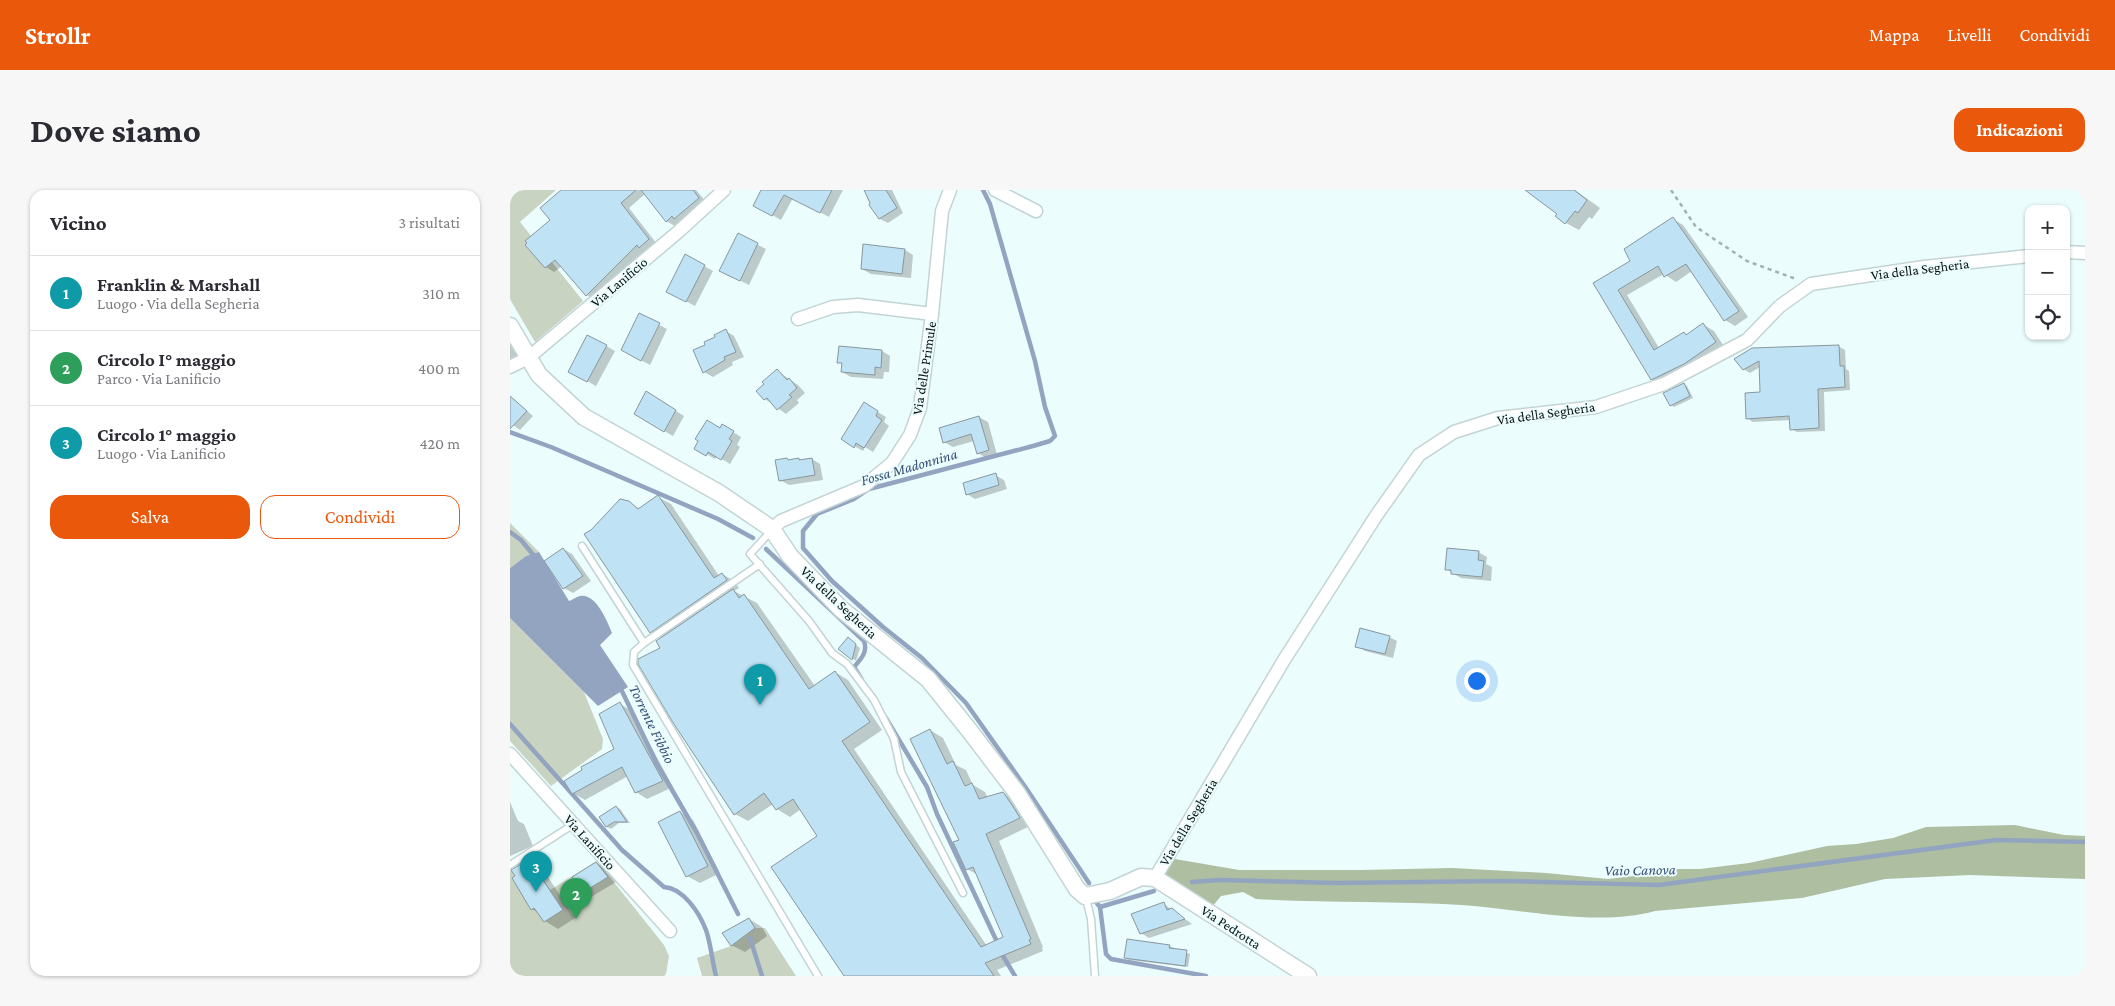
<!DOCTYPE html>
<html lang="it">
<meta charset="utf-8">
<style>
:root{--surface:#fff;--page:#f7f7f7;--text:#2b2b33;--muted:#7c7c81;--line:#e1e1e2;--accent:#ea580c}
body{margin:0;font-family:"Crimson Pro",serif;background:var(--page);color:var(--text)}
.controls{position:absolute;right:15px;top:15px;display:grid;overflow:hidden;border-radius:10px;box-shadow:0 1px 4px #0004}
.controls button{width:45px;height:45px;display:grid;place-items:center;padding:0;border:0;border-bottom:1px solid var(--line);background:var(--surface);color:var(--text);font:25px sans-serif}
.you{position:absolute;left:966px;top:490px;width:18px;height:18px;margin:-12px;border:4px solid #fff;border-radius:50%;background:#1a73e8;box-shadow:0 0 0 8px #1a73e833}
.badge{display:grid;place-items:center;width:32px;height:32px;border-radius:50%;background:var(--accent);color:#fff;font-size:16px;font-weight:700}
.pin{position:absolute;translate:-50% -41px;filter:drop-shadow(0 1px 2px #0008)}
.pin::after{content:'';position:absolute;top:26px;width:18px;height:15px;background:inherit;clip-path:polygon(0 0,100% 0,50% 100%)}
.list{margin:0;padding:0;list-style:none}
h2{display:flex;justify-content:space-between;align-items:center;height:65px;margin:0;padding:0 20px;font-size:21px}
h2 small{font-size:16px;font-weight:400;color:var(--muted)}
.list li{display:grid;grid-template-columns:32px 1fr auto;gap:15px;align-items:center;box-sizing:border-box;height:75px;padding:0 20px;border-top:1px solid var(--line)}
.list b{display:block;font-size:19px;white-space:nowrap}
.list p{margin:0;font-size:16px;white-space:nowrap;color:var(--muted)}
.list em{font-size:16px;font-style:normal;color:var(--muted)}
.actions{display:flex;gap:10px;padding:15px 20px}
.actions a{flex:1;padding:11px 0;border:1px solid var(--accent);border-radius:15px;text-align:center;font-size:18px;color:var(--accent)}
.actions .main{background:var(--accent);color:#fff}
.icon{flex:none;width:28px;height:28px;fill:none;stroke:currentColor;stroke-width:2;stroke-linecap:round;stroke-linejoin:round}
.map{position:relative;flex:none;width:1575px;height:786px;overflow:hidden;border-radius:15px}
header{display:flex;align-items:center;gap:30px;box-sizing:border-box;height:70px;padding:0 25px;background:var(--accent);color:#fff}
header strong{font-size:24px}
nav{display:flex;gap:28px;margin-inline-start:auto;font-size:18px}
.intro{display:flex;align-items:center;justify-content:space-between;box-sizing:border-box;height:120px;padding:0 30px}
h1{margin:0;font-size:35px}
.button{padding:12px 22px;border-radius:15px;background:var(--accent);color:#fff;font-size:18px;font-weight:700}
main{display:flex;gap:30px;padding:0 30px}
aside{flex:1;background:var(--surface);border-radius:15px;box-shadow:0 1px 4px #0004}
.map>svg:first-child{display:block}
</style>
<header>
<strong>Strollr</strong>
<nav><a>Mappa</a><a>Livelli</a><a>Condividi</a></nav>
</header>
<div class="intro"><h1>Dove siamo</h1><a class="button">Indicazioni</a></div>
<main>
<aside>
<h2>Vicino<small>3 risultati</small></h2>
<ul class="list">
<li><span class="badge" style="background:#0f9aa8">1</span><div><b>Franklin &amp; Marshall</b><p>Luogo · Via della Segheria</p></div><em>310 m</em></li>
<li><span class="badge" style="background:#2e9e5b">2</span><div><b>Circolo I° maggio</b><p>Parco · Via Lanificio</p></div><em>400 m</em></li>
<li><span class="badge" style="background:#0f9aa8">3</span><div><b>Circolo 1° maggio</b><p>Luogo · Via Lanificio</p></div><em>420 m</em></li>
</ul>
<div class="actions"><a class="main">Salva</a><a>Condividi</a></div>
</aside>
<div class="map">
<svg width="1575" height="786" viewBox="0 0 1575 786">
<rect width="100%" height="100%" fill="#ebfdfd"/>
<!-- green -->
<g fill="#c8d3c1">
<path d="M0,0H46L10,32L73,111L25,152L0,109Z"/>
<path d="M0,333L29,362L16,366L0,378Z"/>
<path d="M0,428L74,502L93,549L92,559L41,596L0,551Z"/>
<path d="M19,669L40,700L87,671L154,755L159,766L156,784L154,786H0V681Z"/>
<path d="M245,738H255L286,786H192L187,768L221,756Z"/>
</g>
<!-- forest -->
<path fill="#adbea1" d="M1505,635L1554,645L1575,646V689L1460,685L1375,689L1292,708L1145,721C1087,737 1011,719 952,715C883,711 814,713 746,709L733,702L711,706L697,723L647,691L665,669L729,680H852L942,678L1036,683L1098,689L1124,686L1145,679H1190L1239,673L1317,656L1346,654L1383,648L1416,637Z"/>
<!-- water -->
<path fill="#93a4c0" d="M29,362L59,411C62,410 66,407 70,406C86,403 97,431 102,443L90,455L118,497L88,516L0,428V378L16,366Z"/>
<!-- shadow -->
<g fill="#0003">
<path d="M53,0H186L197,13L173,33L170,31L165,36L156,31L135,4L119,18L147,54L139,62L136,60L85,110L77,105L52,76L44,82L36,77L42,30Z"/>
<path d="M253,0H333L319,27L283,8L271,30L253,20Z"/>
<path d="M355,0H382L393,23L378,33L370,29L361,15Z"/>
<path d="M1017,0H1065L1090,18L1082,29L1079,27L1069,40L1056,33L1048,24Z"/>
<path d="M1163,29L1173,35L1238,127L1225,136L1215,130L1182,81L1166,92L1154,84L1117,105L1149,158L1174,143L1177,145L1194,135L1204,141L1215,158L1153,195L1142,189L1085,93L1122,71Z"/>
<path d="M229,45L256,59L239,95L219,85Z"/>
<path d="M395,60L403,65L401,88L361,84L352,79Z"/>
<path d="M176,66L203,81L185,116L166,106Z"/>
<path d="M149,135L157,139L140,175L121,165Z"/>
<path d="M216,141L224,146L234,167L222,172L223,175L203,187L194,182L197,155Z"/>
<path d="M0,153L12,173L0,180Z"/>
<path d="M96,156L105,161L86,196L68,186Z"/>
<path d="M1328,156L1335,160L1336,179L1339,181L1340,200L1314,202L1315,241L1287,242L1281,239V230L1243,232L1237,228L1251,203L1250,177L1240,183L1233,179L1226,170Z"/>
<path d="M372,161L380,166L379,182H374L373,189L341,187L332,182L333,174L329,172Z"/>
<path d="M267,181L288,195L295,203L287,210L289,213L276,224L255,209L248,201Z"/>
<path d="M1174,194L1177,196L1183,208L1164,217L1161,215Z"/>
<path d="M0,206L23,226L10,240L0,233Z"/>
<path d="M145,208L174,226L163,246L125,224Z"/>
<path d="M354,214L376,227L374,232L379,236L363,262L355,257L353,261L332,249Z"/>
<path d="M469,227L478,232L487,265L476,268L468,263L464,251L443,257L434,252Z"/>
<path d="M213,236L231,247L227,255L230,257L220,274L207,266L205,269L186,258Z"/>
<path d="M289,269L292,271L302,269L310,274L313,290L279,295L270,290Z"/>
<path d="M485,285L494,290L497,299L465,309L457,304Z"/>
<path d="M148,307L161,314L209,386L212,384L224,391L229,398L224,401L247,413L305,496L325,482L338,490L372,540L344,559L477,756L494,748L468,685L457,679L420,540L433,548L446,575L456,580L463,595L475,602L478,608L493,603L506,611L522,635L489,651L533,757L532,758L533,761L487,780L491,786H335L309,647L291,619L280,627L267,619L263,614L238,631L225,624L152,459V448L141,442L118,312L130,319Z"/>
<path d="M53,359L62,364L81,391L63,403L54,398L36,371Z"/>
<path d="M968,362L977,367L976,374L982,377L981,391L951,388L936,379Z"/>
<path d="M879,447L887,451L883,468L855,461L847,456Z"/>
<path d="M339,449L350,458L346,471L329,459Z"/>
<path d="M110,514L122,521L163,597L137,609L126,602L118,586L75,610L63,603L105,560Z"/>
<path d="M0,612L8,631L14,634L23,656L0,666Z"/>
<path d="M106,617L110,619L120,633H109L101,639L97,637Z"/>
<path d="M170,622L183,630L210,683L190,693L177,686Z"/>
<path d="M19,670L32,678L65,728L48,739L35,731L30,724L22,719Z"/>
<path d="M86,673L95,678L106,692L81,707L73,702Z"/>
<path d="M654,714L682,734L639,748L631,743Z"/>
<path d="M239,729L252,737L257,746L235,762L221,755Z"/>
<path d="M659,756L680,764L678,777L619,770L615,767Z"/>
</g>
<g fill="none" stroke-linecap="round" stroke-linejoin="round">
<!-- stream -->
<g stroke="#93a4c0" stroke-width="4.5">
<path d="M473,0L480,14L525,171L535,217L545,246L540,251L523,256L359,299L344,309L307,324L293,341V358L322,391L373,437L412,468L456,513L516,598L579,693"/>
<path d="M0,242L41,257L208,329L243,348"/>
<path d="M0,342L11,350L25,367"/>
<path d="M256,359L354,451C358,462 351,469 344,477L352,490"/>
<path d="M110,497L147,574L187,643L228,724"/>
<path d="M376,528L417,597L427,624L488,754"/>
<path d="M0,534L112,660L154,697C173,698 189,722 196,740C201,754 202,771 206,786"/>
<path d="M682,692L709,690L825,693L994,691L1149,695L1486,650L1575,652"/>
<path d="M586,712L590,717L596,764L601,769L696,786"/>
<path d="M590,717L644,701"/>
<path d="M240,748L252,786"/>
<path d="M490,761L505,786"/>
</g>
</g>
<!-- building -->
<g fill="#bfe3f5" stroke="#89979e">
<path d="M51,0H126L111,13L139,49L129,58L127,55L76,106L45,70L35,78L15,55L17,53L15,51L40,30L30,18Z"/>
<path d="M131,0H183L189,8L164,29L162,26L156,32Z"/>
<path d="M251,0H322L310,23L274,5L262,26L243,16Z"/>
<path d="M354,0H376L387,18L369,29L359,15L360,13Z"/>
<path d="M1015,0H1064L1077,10L1068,23L1065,21L1055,34L1045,26L1047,24Z"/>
<path d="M1163,27L1229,121L1214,131L1176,74L1154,87L1148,76L1108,100L1144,160L1174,142L1176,145L1193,133L1206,152L1174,174L1141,190L1083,93L1120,71L1114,59Z"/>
<path d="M228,43L248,53L230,91L209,81Z"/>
<path d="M353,54L395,59L392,84L351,79Z"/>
<path d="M175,64L195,75L176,112L156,102Z"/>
<path d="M129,123L150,133L131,171L111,160Z"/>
<path d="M216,139L226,162L214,167L215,170L193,183L183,160L195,155L194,152L205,147L204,145Z"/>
<path d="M77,145L97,155L77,192L58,182Z"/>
<path d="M1329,155L1330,176H1334L1335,197L1308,199L1309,238L1280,240L1279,226L1236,229L1235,203L1250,202L1249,171L1233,180L1224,169L1242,158Z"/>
<path d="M329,156L372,160L371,178L365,177V185L331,182L332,173H327Z"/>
<path d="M267,179L277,190L279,188L287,198L279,205L282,207L267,220L257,208L254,210L246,201L254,194L252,192Z"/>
<path d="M1174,193L1180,206L1160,216L1153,203Z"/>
<path d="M136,201L166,220L154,242L124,224Z"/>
<path d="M0,206L17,221L0,239Z"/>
<path d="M354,212L368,221L366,226L372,230L354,258L346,253L344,258L331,249Z"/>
<path d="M469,226L479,260L467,264L461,244L433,253L429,238Z"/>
<path d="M197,230L210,238L212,234L224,241L219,249L222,251L211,270L198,262L196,266L184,259L188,251L185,249Z"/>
<path d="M277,268L278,270L289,268V270L302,268L305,285L269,291L265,270Z"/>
<path d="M486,283L489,295L456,305L453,293Z"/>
<path d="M148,305L204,388L212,383L217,390L140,443L74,344L81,340L110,309L119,311L128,319Z"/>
<path d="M53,358L73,386L53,399L34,371Z"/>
<path d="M937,358L969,361L968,370L974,371L972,387L941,384V380H935Z"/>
<path d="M223,399L229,408L234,404L299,499L325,481L360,532L332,551L471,757L493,747L463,677L456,680L443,652L449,650L400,549L420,539L437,574L443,571L455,596L462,593L469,609L493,602L502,615L510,628L476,644L521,749L519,750L521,754L475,773L484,786H334L261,677L307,646L283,609L266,620L254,603L224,625L162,531L128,474V469L150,458L146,451Z"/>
<path d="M850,438L880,446L875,464L845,457Z"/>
<path d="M338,447L346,454L342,470L328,459Z"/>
<path d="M110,512L153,591L125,603L112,577L62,604L54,591L72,580L71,577L104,559L89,524Z"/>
<path d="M106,616L117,632H104L96,637L89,627Z"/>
<path d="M170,621L198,676L176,687L148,632Z"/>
<path d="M19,669L53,720L34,732L24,718L21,720L2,688L5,686L1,680Z"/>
<path d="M86,672L98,687L72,703L62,687Z"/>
<path d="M654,712L657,720L662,718L675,729L630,744L621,724Z"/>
<path d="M239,728L245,738L221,756L212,743Z"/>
<path d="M617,749L660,755L659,758L677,760L675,776L614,768Z"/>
</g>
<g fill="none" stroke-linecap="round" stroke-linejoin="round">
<defs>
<g id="service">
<path d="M262,340L240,364L299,431L322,463L337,474L364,510L384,549L391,582L453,703"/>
<path d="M72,356L134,453"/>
<path d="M250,374L134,453L124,462L123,475L308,786"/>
<path d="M0,675L64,634"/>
<path d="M576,708L581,729L585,786"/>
</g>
<g id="minor">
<path d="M485,0L526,21"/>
<path d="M1556,62L1575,63"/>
<path d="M288,129L323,117L348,115L422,124"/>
<path d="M0,177L18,168L168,42L214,0"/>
<path d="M262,339L271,331L354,296L382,273L400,245L410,218L422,124L432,21L440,0"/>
<path d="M0,564L160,741"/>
<path d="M645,688L774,470L866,326L909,265L944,242L988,228L1086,217L1154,194L1237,150L1270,116L1301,94L1414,77L1519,66"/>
</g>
<path id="tertiary" d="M0,136L29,185L74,227L209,303L262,339L280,366L331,419L418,489L459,540L507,603L567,699L575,706L600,701L631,687L645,688L798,786"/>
</defs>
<!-- service casing -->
<use href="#service" stroke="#c3d4d4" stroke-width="9"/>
<!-- minor casing -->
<use href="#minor" stroke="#c3d4d4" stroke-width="15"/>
<!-- tertiary casing -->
<use href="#tertiary" stroke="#c3d4d4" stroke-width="19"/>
<!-- path -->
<path stroke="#a2b1b1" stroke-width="2.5" stroke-dasharray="4 4" stroke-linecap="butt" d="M1161,0L1186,37L1237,71L1286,89"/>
<!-- service -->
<use href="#service" stroke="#fff" stroke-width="6"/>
<!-- minor -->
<use href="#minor" stroke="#fff" stroke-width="12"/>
<!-- tertiary -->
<use href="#tertiary" stroke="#fff" stroke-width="16"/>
</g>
<g text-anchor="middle" stroke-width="4" stroke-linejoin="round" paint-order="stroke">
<!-- street labels -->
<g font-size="14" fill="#0a1010" stroke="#ebfdfd">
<text transform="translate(1410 79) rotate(-7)" y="5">Via della Segheria</text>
<text transform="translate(109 92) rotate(-40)" y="5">Via Lanificio</text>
<text transform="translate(414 178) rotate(-81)" y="5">Via delle Primule</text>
<text transform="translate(1036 223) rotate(-8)" y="5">Via della Segheria</text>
<text transform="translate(329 412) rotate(43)" y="5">Via della Segheria</text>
<text transform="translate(678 632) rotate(-59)" y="5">Via della Segheria</text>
<text transform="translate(80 652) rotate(48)" y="5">Via Lanificio</text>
<text transform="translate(721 737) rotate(33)" y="5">Via Pedrotta</text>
</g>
<!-- water labels -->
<g font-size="15" font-style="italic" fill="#385079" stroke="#ebfdfd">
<text transform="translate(399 277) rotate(-16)" y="5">Fossa Madonnina</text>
<text transform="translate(142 534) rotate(64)" y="5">Torrente Fibbio</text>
<text transform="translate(1130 680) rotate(-1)" y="5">Vaio Canova</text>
</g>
</g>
</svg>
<div class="controls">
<button>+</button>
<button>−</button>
<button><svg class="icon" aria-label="locate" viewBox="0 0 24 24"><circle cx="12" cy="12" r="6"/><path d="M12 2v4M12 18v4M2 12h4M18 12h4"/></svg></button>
</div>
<div class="you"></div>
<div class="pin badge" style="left:250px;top:515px;background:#0f9aa8">1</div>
<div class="pin badge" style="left:66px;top:729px;background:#2e9e5b">2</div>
<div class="pin badge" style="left:26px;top:702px;background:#0f9aa8">3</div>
</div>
</main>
